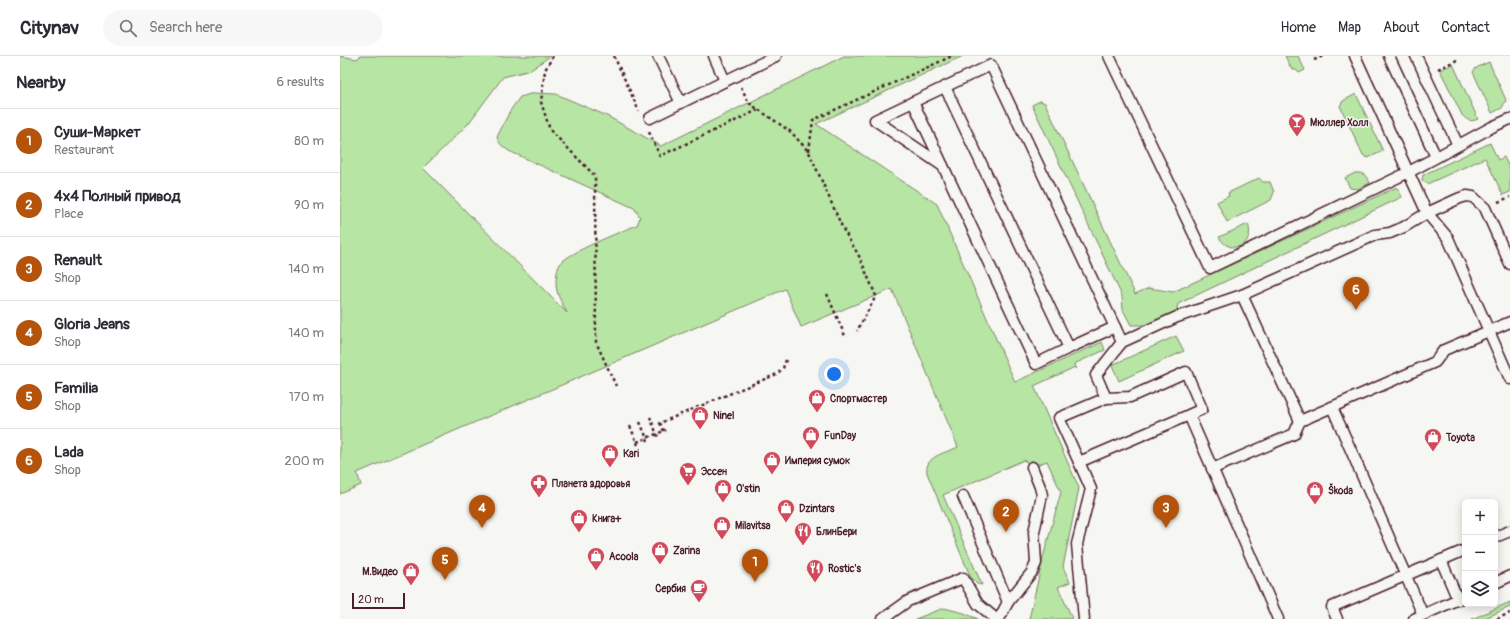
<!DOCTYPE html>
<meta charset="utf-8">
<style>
:root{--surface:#fff;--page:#f7f7f7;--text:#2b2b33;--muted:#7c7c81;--line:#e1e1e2;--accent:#b45309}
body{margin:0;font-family:Pangolin,sans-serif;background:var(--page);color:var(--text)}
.controls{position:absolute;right:12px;bottom:12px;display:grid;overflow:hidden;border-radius:6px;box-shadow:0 2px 10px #0003}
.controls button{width:36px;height:36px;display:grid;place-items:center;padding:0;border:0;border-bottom:1px solid var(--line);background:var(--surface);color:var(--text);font:20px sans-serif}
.scale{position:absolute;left:12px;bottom:10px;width:53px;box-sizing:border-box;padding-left:4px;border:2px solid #4a1f2b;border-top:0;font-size:11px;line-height:14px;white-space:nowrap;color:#4a1f2b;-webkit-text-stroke:3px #f6f6f2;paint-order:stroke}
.you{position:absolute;left:494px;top:318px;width:14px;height:14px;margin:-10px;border:3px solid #fff;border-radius:50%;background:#1a73e8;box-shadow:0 0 0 6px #1a73e833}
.badge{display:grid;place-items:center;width:26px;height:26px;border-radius:50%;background:var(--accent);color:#fff;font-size:13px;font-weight:700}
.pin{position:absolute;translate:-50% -33px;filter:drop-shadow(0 1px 2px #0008)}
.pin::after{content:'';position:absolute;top:21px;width:14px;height:12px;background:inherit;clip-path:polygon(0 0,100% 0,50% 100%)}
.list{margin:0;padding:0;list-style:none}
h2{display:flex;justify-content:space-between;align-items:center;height:52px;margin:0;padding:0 16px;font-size:17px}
h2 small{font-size:13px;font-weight:400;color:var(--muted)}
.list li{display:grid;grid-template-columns:26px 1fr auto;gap:12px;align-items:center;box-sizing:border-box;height:64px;padding:0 16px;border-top:1px solid var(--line)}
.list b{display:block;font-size:15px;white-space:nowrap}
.list p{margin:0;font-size:13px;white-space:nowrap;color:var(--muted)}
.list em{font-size:13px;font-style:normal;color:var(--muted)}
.icon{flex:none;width:22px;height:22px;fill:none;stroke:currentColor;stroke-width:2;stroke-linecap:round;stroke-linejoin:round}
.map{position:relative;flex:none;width:1170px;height:563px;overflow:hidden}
header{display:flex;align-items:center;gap:24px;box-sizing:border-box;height:56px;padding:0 20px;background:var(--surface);border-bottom:1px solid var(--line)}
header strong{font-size:19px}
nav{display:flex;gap:22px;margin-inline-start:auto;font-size:14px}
.search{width:280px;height:36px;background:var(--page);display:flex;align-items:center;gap:10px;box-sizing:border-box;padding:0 14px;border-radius:22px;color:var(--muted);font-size:15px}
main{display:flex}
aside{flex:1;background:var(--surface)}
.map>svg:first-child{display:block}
</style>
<header>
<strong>Citynav</strong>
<div class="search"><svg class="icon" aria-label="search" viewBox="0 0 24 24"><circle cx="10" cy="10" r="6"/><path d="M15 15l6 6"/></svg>Search here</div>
<nav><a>Home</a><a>Map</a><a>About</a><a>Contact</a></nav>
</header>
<main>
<aside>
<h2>Nearby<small>6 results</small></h2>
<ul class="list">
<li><span class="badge">1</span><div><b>Суши-Маркет</b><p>Restaurant</p></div><em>80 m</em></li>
<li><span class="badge">2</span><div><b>4x4 Полный привод</b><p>Place</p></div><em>90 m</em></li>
<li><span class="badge">3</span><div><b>Renault</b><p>Shop</p></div><em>140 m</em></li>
<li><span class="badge">4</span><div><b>Gloria Jeans</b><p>Shop</p></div><em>140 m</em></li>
<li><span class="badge">5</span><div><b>Familia</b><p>Shop</p></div><em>170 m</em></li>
<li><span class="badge">6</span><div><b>Lada</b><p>Shop</p></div><em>200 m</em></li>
</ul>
</aside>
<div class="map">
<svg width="1170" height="563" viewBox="0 0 1170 563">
<rect width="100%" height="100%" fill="#f6f6f2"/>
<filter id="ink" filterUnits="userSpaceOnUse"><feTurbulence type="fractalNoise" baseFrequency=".025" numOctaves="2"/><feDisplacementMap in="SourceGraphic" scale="8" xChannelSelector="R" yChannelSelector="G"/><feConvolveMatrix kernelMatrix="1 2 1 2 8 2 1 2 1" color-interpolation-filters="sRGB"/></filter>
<g filter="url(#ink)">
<!-- green -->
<g fill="#b6e5a4" stroke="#808268">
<path d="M0,0L17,3L20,0H210L191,14L163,21L128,68L83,112L227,257C224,250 219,244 217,235C215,228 216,215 220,208C229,196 280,176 297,169L300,161L294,152L169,95C163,91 159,88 157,81L170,55L180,41L194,37L216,38L267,60L321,90L504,0H623L476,68L597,148L675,326L762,286L765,294L734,308L736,313L735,311L694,330L739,432L723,511L730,526L718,531L732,562L728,563H689L704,498L721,436L707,405L699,408L689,409L684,404L603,439L642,529L637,528L631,522L587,417C584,400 606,397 618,391L552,233L461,271L445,233L17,417L21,429L0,438Z"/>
<path d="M945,0H958L965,14L959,17L956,14H952Z"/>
<path d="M1149,6L1166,44L1162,52L1152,57L1133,16L1136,12Z"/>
<path d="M1113,8L1138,63C1132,66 1127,65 1122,59L1100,14Z"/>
<path d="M1016,38L1043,95L1028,102L1023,99L1000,50L1003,45Z"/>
<path d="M700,45L705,47L795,238L809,232L833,236L1057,131L1062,141L838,248L836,257L808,269H791L783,254L782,240L692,49Z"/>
<path d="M1150,87L1158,104L1164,101L1170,114V136L1163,139L1145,102L1087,128L1082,124L1083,119Z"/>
<path d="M1015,117C1023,116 1027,120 1030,127L1017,133L1010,132L1005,122Z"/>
<path d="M919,122L923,126H930L934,136L931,144L887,166L877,146L889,140L888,137Z"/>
<path d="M908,168C916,189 890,201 879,181Z"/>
<path d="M836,280L844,295L779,325L772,309Z"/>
<path d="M1170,546V551L1143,563H1132Z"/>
<path d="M604,552L624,557L638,563H575Z"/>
</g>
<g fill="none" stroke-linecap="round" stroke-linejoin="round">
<defs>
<g id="lane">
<path d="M318,0L341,47"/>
<path d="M374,0L385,25"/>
<path d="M769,0L870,212L1069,116L1152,71L1170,63"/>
<path d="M1015,0L1087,157L1108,182L1170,323"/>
<path d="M1049,0L1096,101"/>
<path d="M1076,0L1118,89"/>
<path d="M605,31L729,292L775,271"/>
<path d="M573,46L696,308L729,292"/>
<path d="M310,62L436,0"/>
<path d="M603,110L535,64L651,9L782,286"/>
<path d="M902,239L960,365"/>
<path d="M766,342L756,319L782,286L837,261L902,239L1035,179L1050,177L1064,171L1087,157L1120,142L1127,140L1133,141L1145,152L1170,208"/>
<path d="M992,351L1083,559"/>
<path d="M739,406L719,362L766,342L790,341L846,316L862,353L849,359"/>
<path d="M872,413L954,378L960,365L1095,306L1104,294L1170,266"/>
<path d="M623,440L668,546"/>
<path d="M1155,481L1170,475"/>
<path d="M1101,504L1118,544"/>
<path d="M1155,527L1170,520"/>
<path d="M543,563L568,545L623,522L638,548L656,563"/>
<path d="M659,563L668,546L692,516L696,507L694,476L702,439L700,431L692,411"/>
<path d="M744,563L737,488L751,433L739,406L849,359L938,563"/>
<path d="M997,563L992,551L1125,494"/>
<path d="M1074,563L1125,540"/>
</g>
</defs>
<!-- lane casing -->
<use href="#lane" stroke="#4a1f2b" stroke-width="13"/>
<!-- path -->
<g stroke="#4a1f2b" stroke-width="2.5" stroke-dasharray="3 3" stroke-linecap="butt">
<path d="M213,0L205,14L201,46L210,74L255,120L256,286L276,330"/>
<path d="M274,0L299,55"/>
<path d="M974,4L983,0"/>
<path d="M1098,13L1119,3"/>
<path d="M401,31L409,47L451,76L469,96L503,173L519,200L536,240L517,275"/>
<path d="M309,76L320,100L418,54"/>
<path d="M469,95L473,64L612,0"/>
<path d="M1158,146L1170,141"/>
<path d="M487,238L505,280"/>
<path d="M310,361L318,381"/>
<path d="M300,366L308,385"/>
<path d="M290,370L298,389"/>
<path d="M324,375L320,367L437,318L443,312L446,304"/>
<path d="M297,386L326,374"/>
<path d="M1157,563L1170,557"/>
</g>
<!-- lane -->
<use href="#lane" stroke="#f6f6f2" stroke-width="10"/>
</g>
</g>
<!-- icons -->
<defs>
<symbol id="bar-pin" viewBox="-11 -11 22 30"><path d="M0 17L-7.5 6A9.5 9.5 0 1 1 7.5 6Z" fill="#d1495b" stroke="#f6f6f2"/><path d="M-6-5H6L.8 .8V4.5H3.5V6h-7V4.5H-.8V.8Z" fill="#fff"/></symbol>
<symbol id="shop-pin" viewBox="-11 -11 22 30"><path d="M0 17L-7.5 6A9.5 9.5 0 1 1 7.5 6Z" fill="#d1495b" stroke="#f6f6f2"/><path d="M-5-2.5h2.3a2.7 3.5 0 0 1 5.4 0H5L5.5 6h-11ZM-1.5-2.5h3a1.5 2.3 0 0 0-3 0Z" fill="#fff"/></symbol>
<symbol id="supermarket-pin" viewBox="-11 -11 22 30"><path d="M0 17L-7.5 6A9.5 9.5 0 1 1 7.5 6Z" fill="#d1495b" stroke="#f6f6f2"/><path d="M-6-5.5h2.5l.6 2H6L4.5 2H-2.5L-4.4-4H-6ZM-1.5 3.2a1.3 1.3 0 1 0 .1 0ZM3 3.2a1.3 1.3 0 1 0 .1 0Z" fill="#fff"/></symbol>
<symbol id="pharmacy-pin" viewBox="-11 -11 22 30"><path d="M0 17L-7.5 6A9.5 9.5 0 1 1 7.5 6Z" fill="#d1495b" stroke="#f6f6f2"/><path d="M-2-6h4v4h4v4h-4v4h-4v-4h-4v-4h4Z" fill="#fff"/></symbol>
<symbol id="restaurant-pin" viewBox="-11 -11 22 30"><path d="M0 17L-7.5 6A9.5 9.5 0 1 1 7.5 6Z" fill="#d1495b" stroke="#f6f6f2"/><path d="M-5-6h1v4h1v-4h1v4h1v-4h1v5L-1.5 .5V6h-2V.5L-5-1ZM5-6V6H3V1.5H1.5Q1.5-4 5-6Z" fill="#fff"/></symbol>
<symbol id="cafe-pin" viewBox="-11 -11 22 30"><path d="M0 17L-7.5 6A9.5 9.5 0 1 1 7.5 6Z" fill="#d1495b" stroke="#f6f6f2"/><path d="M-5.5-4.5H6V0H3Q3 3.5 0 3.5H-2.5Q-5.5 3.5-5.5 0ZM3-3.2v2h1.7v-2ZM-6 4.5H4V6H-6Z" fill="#fff"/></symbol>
</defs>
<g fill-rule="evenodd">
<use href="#bar-pin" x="947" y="56" width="20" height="27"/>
<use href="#shop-pin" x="467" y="332" width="20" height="27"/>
<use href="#shop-pin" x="350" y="349" width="20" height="27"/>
<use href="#shop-pin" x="461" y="369" width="20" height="27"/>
<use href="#shop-pin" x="1083" y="371" width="20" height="27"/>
<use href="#shop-pin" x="260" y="387" width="20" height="27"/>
<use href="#shop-pin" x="422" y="394" width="20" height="27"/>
<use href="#supermarket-pin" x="338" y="405" width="20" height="27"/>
<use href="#pharmacy-pin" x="189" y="417" width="20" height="27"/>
<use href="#shop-pin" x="373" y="422" width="20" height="27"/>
<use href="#shop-pin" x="965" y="424" width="20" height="27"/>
<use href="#shop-pin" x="436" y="442" width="20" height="27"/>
<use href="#shop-pin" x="229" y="452" width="20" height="27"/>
<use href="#shop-pin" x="372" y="459" width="20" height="27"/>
<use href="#restaurant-pin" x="453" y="465" width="20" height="27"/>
<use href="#shop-pin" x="310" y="484" width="20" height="27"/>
<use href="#shop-pin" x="246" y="490" width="20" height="27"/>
<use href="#restaurant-pin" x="465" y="502" width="20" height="27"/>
<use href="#shop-pin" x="61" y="505" width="20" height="27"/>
<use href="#cafe-pin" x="349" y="522" width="20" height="27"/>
</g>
<g text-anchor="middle" stroke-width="3" stroke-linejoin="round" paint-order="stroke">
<!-- poi labels -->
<g font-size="10" font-weight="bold" fill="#4a1f2b" stroke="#f6f6f2" text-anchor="start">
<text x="970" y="70">Мюллер Холл</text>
<text x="490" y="346">Спортмастер</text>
<text x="373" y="363">Ninel</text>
<text x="484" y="383">FunDay</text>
<text x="1106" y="385">Toyota</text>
<text x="283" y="401">Kari</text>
<text x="445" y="408">Империя сумок</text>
<text x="361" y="419">Эссен</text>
<text x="212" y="431">Планета здоровья</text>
<text x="396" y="436">O'stin</text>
<text x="988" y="438">Škoda</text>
<text x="459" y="456">Dzintars</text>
<text x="252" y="466">Книга+</text>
<text x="395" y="473">Milavitsa</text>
<text x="476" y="479">БлинБери</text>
<text x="333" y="498">Zarina</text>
<text x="269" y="504">Acoola</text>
<text x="488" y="516">Rostic's</text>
<text x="58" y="519" text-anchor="end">М.Видео</text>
<text x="346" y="536" text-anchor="end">Сербия</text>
</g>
</g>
</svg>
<div class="controls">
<button>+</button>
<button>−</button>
<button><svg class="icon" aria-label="layers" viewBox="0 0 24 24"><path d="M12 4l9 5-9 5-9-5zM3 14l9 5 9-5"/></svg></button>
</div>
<div class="scale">20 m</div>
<div class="you"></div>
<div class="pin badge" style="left:415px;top:526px">1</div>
<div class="pin badge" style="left:666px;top:476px">2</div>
<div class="pin badge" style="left:826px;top:472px">3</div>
<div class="pin badge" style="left:142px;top:472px">4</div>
<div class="pin badge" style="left:105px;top:524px">5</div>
<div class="pin badge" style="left:1016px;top:254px">6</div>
</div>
</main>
